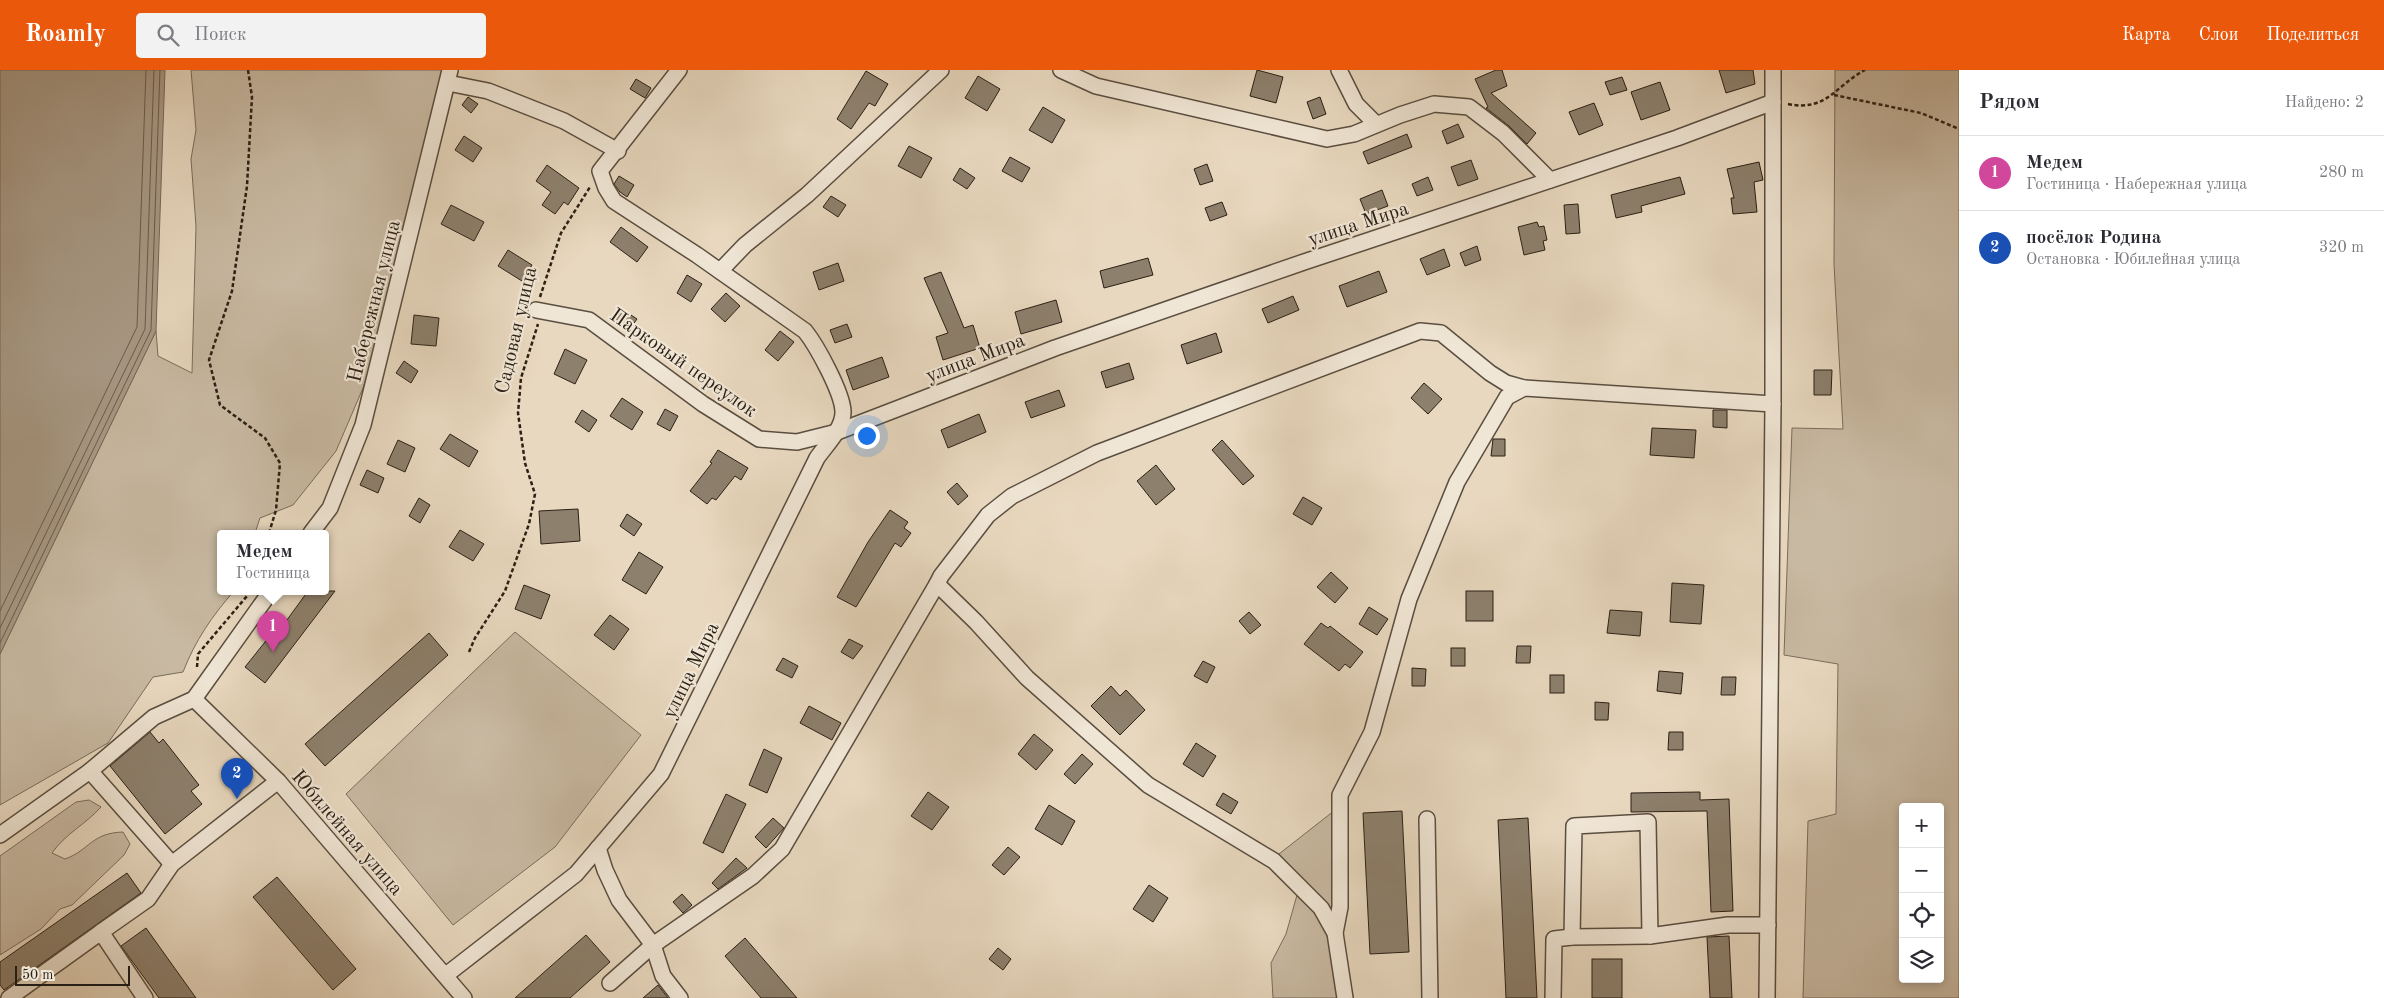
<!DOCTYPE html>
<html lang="ru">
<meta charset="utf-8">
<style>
:root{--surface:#fff;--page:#f2f2f3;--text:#2b2b33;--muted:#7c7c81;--line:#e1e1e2;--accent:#ea580c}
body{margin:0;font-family:"Old Standard TT",serif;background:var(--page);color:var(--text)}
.controls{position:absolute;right:15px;bottom:15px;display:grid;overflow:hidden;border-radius:5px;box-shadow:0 2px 8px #0003}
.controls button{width:45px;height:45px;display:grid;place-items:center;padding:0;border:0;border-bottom:1px solid var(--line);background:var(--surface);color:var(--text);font:25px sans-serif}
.scale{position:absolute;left:15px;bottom:12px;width:115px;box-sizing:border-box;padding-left:5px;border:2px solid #2b2015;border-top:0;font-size:14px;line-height:18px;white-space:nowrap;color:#2b2015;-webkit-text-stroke:4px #f0e6d5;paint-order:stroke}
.you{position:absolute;left:866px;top:365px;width:18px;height:18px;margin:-12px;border:4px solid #fff;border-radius:50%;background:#1a73e8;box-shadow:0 0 0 8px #1a73e833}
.badge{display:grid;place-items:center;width:32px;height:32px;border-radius:50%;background:var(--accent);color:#fff;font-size:16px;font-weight:700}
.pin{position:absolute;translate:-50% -41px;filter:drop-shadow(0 1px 2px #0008)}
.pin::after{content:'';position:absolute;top:26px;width:18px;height:15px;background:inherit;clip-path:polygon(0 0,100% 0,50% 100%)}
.popup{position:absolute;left:217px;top:460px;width:112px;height:65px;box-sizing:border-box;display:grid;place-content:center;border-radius:5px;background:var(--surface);filter:drop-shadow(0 1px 4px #0005);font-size:16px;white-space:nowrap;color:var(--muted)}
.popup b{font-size:19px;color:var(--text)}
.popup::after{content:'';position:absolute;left:50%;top:100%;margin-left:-10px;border:10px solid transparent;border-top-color:var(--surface)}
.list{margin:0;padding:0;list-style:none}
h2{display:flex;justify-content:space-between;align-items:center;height:65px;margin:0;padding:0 20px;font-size:21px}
h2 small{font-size:16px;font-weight:400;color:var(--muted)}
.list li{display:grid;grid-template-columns:32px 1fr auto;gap:15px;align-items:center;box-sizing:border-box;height:75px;padding:0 20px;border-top:1px solid var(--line)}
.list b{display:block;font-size:19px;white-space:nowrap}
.list p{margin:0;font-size:16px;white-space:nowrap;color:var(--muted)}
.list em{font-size:16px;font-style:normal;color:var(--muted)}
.icon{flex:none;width:28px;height:28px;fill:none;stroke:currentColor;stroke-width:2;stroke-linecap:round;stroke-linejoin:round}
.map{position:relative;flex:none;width:1959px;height:928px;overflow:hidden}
header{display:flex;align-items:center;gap:30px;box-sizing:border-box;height:70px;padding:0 25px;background:var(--accent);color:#fff}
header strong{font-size:24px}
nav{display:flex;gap:28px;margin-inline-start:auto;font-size:18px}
.search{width:350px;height:45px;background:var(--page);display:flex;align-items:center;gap:12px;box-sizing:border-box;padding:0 18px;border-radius:5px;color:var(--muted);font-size:19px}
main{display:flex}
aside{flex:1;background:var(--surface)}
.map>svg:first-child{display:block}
</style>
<header>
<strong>Roamly</strong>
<div class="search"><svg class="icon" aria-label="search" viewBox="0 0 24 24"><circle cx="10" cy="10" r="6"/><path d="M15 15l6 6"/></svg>Поиск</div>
<nav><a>Карта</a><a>Слои</a><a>Поделиться</a></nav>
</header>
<main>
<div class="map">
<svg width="1959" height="928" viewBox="0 0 1959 928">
<rect width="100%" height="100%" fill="#e8d8bf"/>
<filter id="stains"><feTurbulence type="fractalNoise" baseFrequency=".004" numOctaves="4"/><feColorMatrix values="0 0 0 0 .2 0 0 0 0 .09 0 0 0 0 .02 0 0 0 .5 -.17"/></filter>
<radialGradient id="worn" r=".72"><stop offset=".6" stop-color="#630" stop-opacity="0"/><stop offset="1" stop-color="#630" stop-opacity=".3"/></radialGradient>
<!-- green -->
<g fill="#c8b9a2" stroke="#7a6c5c" fill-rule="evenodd">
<path d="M191,0H443L380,266L363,318L336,381L293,435L260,448L255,463H220V521H234C212,546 195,571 183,602L153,607L108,673L0,735V584L156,261L158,286L192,303L196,156L191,89L196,60Z"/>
<path d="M1835,0H1959V928H1803L1808,751L1836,744L1838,594L1784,585L1792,358L1843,359L1834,194ZM1903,737H1940V909H1903Z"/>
<path d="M515,562L641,665L555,777L453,855L346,724Z"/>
<path d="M89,730L101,737C86,754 65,764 52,783L65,789C90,780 91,763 123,762L130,774L124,785L72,835L60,839L41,859L0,885V786L76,732Z"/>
<path d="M1344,733L1342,860L1353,928H1273L1271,893L1286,864L1297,825L1279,784Z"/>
</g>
<!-- water -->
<path fill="#a89985" stroke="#766958" d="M0,0H165L156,261L0,584Z"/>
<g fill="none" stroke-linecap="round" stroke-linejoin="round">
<!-- shore -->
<g stroke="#6a5c4d" stroke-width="1">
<path d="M0,541L137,257L146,0"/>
<path d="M0,558L145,259L154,0"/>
<path d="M0,573L151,260L160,0"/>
</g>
</g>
<!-- building -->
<g fill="#8d806d" stroke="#2b2015">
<path d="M1257,0L1283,7L1276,33L1250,26Z"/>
<path d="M1496,0H1502L1507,16L1491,23L1536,63L1527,74L1509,56L1486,38L1488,37L1475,9Z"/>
<path d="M1719,0H1753L1755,14L1726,23Z"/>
<path d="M866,1L888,14L875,36L869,33L851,59L837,49Z"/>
<path d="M978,6L1000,19L987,41L965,28Z"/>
<path d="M1622,7L1627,20L1610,25L1605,12Z"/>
<path d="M636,9L651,18L645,28L630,19Z"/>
<path d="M1660,12L1670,40L1641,50L1631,22Z"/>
<path d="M468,27L478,34L471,43L462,35Z"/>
<path d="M1320,27L1326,44L1313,49L1307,32Z"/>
<path d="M1594,33L1603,55L1579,65L1569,42Z"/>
<path d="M1043,37L1065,50L1052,73L1029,60Z"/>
<path d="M1458,54L1464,67L1447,74L1442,61Z"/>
<path d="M1407,64L1412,77L1368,94L1363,82Z"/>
<path d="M464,66L482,78L473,92L455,80Z"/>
<path d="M909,76L932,88L921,108L898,96Z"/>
<path d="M1010,87L1030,98L1022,112L1002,101Z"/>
<path d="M1471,90L1478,109L1458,116L1451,97Z"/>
<path d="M1759,92L1763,110L1754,112L1757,142L1733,144L1731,128H1734L1727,99Z"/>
<path d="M1207,94L1213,111L1200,115L1194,99Z"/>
<path d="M547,95L579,118L568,135L564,132L555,144L542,135L551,122L536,111Z"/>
<path d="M960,98L975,108L967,119L953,110Z"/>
<path d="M619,106L634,115L627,127L620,122L614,114Z"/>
<path d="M1428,107L1433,120L1417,126L1412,114Z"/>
<path d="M1680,107L1685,124L1641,136L1642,142L1616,148L1611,125Z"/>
<path d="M1382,120L1388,136L1366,144L1360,129Z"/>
<path d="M831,126L846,135L838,147L823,137Z"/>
<path d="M1222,132L1227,145L1210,151L1205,138Z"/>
<path d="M1578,134L1580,163L1566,164L1564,135Z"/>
<path d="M451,135L484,152L474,171L441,154Z"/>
<path d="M1537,152L1539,157L1544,156L1547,170L1543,171L1545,180L1524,185L1518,157Z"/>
<path d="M621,157L648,177L637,192L610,172Z"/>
<path d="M1477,176L1481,190L1465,196L1460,183Z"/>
<path d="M1444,179L1450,196L1427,205L1420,189Z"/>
<path d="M508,180L532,195L522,211L498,196Z"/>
<path d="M1148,188L1153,205L1104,218L1100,201Z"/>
<path d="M838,193L844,211L819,220L813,202Z"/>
<path d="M1379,201L1387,222L1347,237L1339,216Z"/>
<path d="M941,202L964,258L973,255L980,278L943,290L936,267L948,263L924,208Z"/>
<path d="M687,205L702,214L691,232L677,223Z"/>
<path d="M726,223L740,236L725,252L711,239Z"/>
<path d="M1293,226L1299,240L1268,253L1262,239Z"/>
<path d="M1056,230L1062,252L1021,264L1015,242Z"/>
<path d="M622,239L637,249L629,260L615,251Z"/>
<path d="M414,245L439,248L436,276L411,274Z"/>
<path d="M847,254L852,267L835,273L830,260Z"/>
<path d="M780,261L794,272L778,291L765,280Z"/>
<path d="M1216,263L1222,282L1187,294L1181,275Z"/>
<path d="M565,279L587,290L575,314L554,304Z"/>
<path d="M882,287L889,307L853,320L846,300Z"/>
<path d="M404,291L418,301L411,313L396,303Z"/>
<path d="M1129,293L1134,309L1106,318L1101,302Z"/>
<path d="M1814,300H1832L1831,325H1814Z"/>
<path d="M1424,313L1442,329L1428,344L1411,328Z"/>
<path d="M1059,320L1065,336L1031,348L1025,332Z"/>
<path d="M622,328L643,342L632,360L610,346Z"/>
<path d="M665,339L678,346L670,361L657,354Z"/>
<path d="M582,340L597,350L589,362L575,352Z"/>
<path d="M1713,340H1727V358L1713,357Z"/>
<path d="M979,344L986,362L948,378L941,360Z"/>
<path d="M1652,358L1696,360L1694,388L1650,385Z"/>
<path d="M450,364L478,381L469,397L440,379Z"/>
<path d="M1493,369H1505V386H1491Z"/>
<path d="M398,370L415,378L405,402L387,394Z"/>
<path d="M1222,370L1254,406L1243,415L1212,380Z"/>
<path d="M718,380L748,398L741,410L735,406L716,430L712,428L707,434L690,421L712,393L710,392Z"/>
<path d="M1156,395L1175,419L1156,435L1137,411Z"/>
<path d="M367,400L384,408L378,423L360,415Z"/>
<path d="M957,413L968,426L958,435L947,422Z"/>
<path d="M1303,427L1322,438L1312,455L1293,444Z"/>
<path d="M419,428L430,435L420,453L409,446Z"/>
<path d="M578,439L580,471L541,474L539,441Z"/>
<path d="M890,440L908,452L904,458L911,463L901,477L895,473L856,537L837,527L868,472Z"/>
<path d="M627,444L642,454L634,466L620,456Z"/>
<path d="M460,460L484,474L473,491L449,477Z"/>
<path d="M639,482L663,497L646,524L622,510Z"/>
<path d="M1331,502L1348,518L1335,533L1317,517Z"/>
<path d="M1672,513L1704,515L1701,554L1670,552Z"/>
<path d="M524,515L550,525L541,549L515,539Z"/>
<path d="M308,521H335L265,613L245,597L281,552L284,554Z"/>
<rect x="1466" y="521" width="27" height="30"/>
<path d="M1369,537L1388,549L1377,565L1359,554Z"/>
<path d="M1610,540L1642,542L1640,566L1607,563Z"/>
<path d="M1249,542L1261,555L1250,564L1239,551Z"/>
<path d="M610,545L629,559L614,580L594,565Z"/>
<path d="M1321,553L1328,558L1330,556L1363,582L1350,598L1345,594L1339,601L1304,574Z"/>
<path d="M429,563L448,585L325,696L305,674Z"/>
<path d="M849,569L863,576L853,589L841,582Z"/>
<path d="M1517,576H1531L1530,593H1516Z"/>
<rect x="1451" y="578" width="14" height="18"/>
<path d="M783,588L798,596L792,608L776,600Z"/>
<path d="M1203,591L1215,597L1207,613L1194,606Z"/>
<path d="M1412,598L1426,599L1425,616H1412Z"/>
<path d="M1659,601L1683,603L1681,624L1657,621Z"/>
<rect x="1550" y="605" width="14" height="18"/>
<path d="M1722,607H1736L1735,625H1721Z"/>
<path d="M1111,616L1120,626L1126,620L1145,640L1120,665L1091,636Z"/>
<path d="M1595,632L1609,633L1608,650H1595Z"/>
<path d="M809,636L841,653L832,670L800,653Z"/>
<path d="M150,662L159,673L163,669L199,715L191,721L202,734L165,764L110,696Z"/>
<path d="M1669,662H1683V680H1668Z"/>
<path d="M1034,664L1053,680L1036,700L1018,684Z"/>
<path d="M1196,673L1216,686L1203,707L1183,694Z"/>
<path d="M764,679L782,688L767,723L749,715Z"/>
<path d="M1082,684L1093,694L1075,714L1064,704Z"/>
<path d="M928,722L949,737L932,760L911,746Z"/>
<path d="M1700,722V730L1729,729L1733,841L1711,842L1707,741L1631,742V723Z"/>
<path d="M1223,723L1238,732L1231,744L1216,735Z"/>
<path d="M726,724L746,734L723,783L703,773Z"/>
<path d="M1049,735L1075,751L1062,775L1035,759Z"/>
<path d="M1402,741L1409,882L1370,884L1363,743Z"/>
<path d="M773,748L784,758L766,778L755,767Z"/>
<path d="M1528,748L1537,928H1506L1498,750Z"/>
<path d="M1008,777L1020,787L1004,805L992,795Z"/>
<path d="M736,788L747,798L718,819L712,813Z"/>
<path d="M127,803L141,823L4,920L0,915V892Z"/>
<path d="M277,807L356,899L333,920L253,827Z"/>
<path d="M1149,815L1168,828L1153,852L1133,839Z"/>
<path d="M682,824L692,835L683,843L673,832Z"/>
<path d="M146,858L196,928H159L124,880L121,876Z"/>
<path d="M586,865L610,892L570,928H515Z"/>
<path d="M1729,866L1732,928H1710L1707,867Z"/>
<path d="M745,868L797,928H761L725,886Z"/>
<path d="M998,878L1011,889L1003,900L989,889Z"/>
<rect x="1592" y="889" width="30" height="39"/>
<path d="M658,915L668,928H643Z"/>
</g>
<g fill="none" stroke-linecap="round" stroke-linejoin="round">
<defs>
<g id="minor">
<path d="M1061,0L1096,16L1327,69L1354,64L1400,45L1434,34L1469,37L1503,63L1550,110"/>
<path d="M1339,0L1356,34L1376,54"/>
<path d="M448,13L488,21L564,51L618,81"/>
<path d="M720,201L745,175L807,125L941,0"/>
<path d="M536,240L589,250L703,334L759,369L797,372L837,362L1055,278L1307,191L1677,68L1773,32"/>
<path d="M311,463L330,438L363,355L450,0"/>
<path d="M937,514L941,506L988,445L1012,426L1097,383L1420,261L1441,263L1490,303L1506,313L1524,318"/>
<path d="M194,629L278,711L464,928"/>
<path d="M90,701L172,794"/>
<path d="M1427,749L1430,928"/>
<path d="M0,765L90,701L154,647L194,629L271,521"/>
<path d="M598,778L605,800L619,830L653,875L663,906L680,928"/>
<path d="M1335,863L1340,837V725L1372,662L1409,529L1457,412L1507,327L1524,318L1773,334"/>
<path d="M1572,867L1574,756L1648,752L1650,866"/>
<path d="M446,905L576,804L661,704L817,388C826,375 844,358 843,341C842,322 817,276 805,261L697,185L614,131L606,118L600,101L679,0"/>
<path d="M610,913L653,875L753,806L782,779L937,514L976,552L1027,608L1148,715L1274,791L1321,838L1335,863L1345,928"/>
<path d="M9,928L101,862"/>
<path d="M145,928L101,862L148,829L172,794L278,711"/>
<path d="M1553,928L1554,869L1572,867L1650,866L1728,855H1768"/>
<path d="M1767,928L1773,334V0"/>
</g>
</defs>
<!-- minor casing -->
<use href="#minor" stroke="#5a4e40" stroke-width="18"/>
<!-- path -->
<g stroke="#2b2015" stroke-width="2.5" stroke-dasharray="4 2.5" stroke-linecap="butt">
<path d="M248,0L252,27L247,116L232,221L209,290L220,335L265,368L280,393L276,440L269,463"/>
<path d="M1834,25L1921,43L1959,59"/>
<path d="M1788,34C1827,42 1836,15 1865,0"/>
<path d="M540,227L561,163L590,117"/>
<path d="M469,582L475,568L505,521L529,454L535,424L525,393L518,343L521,308L538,254"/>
<path d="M197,597L198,584L247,526"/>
</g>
<!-- minor -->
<use href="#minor" stroke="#f0e6d5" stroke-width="15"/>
</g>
<g text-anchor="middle" stroke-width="4.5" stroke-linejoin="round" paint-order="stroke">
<!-- street labels -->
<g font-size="20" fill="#2b2015" stroke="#f0e6d5">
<text transform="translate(1358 153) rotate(-18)" y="7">улица Мира</text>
<text transform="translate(373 231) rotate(-76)" y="7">Набережная улица</text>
<text transform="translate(515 260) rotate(-77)" y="7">Садовая улица</text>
<text transform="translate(975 287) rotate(-21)" y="7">улица Мира</text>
<text transform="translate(684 292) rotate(35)" y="7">Парковый переулок</text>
<text transform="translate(690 600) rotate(-64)" y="7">улица Мира</text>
<text transform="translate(348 762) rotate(49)" y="7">Юбилейная улица</text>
</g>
</g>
<rect width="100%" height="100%" filter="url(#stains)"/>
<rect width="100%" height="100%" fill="url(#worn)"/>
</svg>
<div class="controls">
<button>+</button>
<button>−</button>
<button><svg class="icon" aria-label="locate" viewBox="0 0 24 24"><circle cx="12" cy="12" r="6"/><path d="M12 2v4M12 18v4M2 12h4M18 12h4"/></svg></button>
<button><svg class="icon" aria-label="layers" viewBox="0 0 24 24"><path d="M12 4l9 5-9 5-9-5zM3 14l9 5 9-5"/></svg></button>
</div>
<div class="scale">50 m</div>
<div class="you"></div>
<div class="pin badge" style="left:273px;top:582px;background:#d1479c">1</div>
<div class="popup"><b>Медем</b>Гостиница</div>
<div class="pin badge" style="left:237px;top:729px;background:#1a4fb4">2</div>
</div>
<aside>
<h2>Рядом<small>Найдено: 2</small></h2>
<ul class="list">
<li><span class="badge" style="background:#d1479c">1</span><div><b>Медем</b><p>Гостиница · Набережная улица</p></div><em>280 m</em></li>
<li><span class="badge" style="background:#1a4fb4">2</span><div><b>посёлок Родина</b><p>Остановка · Юбилейная улица</p></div><em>320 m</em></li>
</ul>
</aside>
</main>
